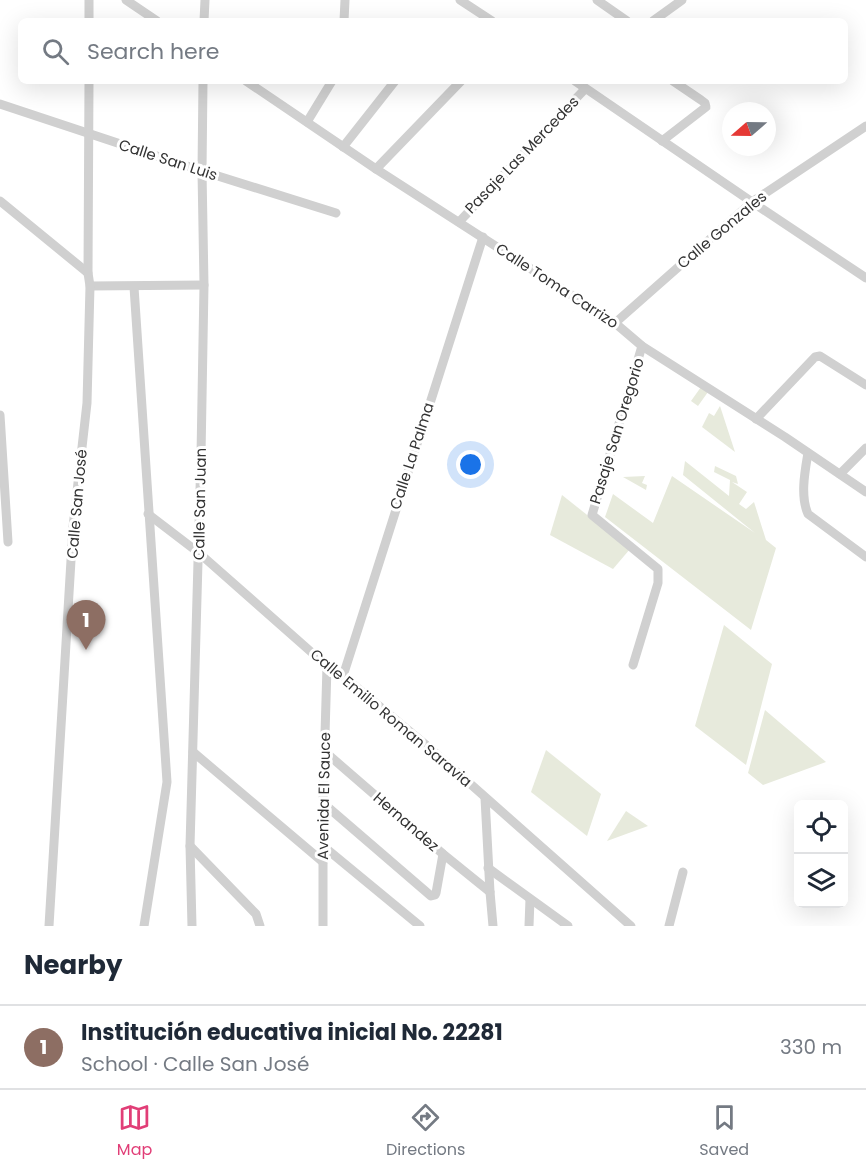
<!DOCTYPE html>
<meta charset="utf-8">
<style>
:root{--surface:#fff;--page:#f6f6f7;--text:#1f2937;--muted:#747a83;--line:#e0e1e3;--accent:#e13e77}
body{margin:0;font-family:Poppins,sans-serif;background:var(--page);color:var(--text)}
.controls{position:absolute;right:18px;bottom:18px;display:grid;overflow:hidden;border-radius:9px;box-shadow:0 6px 24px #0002}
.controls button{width:54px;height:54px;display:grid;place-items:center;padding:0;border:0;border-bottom:2px solid var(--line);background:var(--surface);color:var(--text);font:30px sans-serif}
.compass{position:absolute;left:722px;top:102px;width:54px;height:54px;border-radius:50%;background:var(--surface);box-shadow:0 6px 24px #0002;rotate:250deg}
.you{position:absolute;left:471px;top:465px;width:21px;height:21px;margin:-15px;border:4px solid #fff;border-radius:50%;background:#1a73e8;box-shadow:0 0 0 9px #1a73e833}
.badge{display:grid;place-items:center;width:39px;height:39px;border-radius:50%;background:var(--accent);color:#fff;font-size:20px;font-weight:700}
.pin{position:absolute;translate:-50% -50px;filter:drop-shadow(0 2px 3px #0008)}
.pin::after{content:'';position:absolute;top:32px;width:21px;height:18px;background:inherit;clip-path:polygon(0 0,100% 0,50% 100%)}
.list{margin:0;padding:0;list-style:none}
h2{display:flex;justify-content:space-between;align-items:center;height:78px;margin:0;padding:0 24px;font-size:26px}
h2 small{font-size:20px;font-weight:400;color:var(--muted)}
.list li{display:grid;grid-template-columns:39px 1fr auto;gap:18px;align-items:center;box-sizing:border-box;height:84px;padding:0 24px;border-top:2px solid var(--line)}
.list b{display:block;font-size:22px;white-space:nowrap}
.list p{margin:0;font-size:20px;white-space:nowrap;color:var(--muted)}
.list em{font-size:20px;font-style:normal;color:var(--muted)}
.icon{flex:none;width:33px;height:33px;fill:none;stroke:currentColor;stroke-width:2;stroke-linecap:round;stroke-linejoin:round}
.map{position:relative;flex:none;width:866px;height:926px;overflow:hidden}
.search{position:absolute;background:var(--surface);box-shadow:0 6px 24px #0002;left:18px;right:18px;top:18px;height:66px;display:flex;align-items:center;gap:15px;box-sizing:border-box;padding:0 21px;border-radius:9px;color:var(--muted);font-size:22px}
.sheet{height:162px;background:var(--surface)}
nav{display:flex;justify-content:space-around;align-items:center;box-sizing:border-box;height:84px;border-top:2px solid var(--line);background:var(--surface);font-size:16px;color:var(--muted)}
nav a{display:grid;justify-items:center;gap:3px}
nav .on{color:var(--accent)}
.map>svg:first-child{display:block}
</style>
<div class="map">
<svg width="866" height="926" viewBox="0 0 866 926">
<rect width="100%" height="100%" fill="#fff"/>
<!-- green -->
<g fill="#e7eadc">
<path d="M701,387L708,392L698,406L691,401Z"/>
<path d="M720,406L735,452L702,427L709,413L714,416Z"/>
<path d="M685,461L729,496L730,480L714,472L715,466L736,476L738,484L732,482L747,492L739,504L746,509L754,502L766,540L776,548L751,630L605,517L613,494L653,523L672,476L755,533L683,475Z"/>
<path d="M645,476L642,483L647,485L646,490L623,477Z"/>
<path d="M562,495L630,549L613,569L550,535Z"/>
<path d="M724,625L772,664L746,765L695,726Z"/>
<path d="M765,710L826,762L763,785L748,773Z"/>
<path d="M546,750L601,794L587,836L531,792Z"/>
<path d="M626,811L648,826L607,841Z"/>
</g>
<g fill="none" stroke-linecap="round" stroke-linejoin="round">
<!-- minor -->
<g stroke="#d0d0d0" stroke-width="9">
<path d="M126,0L157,21"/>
<path d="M460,0L492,21"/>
<path d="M597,0L627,21"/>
<path d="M89,21V0"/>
<path d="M204,21L205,0"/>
<path d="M344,21L345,0"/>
<path d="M653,21L682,0"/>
<path d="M246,81L376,169L615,323L642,346L785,437L866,492"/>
<path d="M575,81L752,202L866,278"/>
<path d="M0,104L202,171L336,213"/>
<path d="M307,122L332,81"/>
<path d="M662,141L706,107L705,103L701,100L673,81"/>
<path d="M343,147L395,81"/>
<path d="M376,169L461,81"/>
<path d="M0,201L88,273"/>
<path d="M459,222L585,89"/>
<path d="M90,286L204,285"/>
<path d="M134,287L167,782L144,926"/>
<path d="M615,323L752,202L866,126"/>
<path d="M0,415L8,542"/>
<path d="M756,419L815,357L820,356L866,385"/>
<path d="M808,453C805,471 800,496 808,514L866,557"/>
<path d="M840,474L866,448"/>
<path d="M148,514L199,553L327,666L343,676L432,750L631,926"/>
<path d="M633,665L658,583V569L592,515L642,346"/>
<path d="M343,676L483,237"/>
<path d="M324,751L443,854L490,892"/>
<path d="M193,752L323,862"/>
<path d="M485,798L490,892L493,926"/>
<path d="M323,803L431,896L435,895L436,893L443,854"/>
<path d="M190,846L256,914L260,926"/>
<path d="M323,846L420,926"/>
<path d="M488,868L568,926"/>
<path d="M49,926L73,527L87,403L90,286L88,273L89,81"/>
<path d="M192,926L190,846L201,455L204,285L202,171L203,81"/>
<path d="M323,926V803L327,666"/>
<path d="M529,926L530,899"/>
<path d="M669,926L683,872"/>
</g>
</g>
<g text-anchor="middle" stroke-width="6" stroke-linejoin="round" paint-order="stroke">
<!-- street labels -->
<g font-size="15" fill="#333" stroke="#fff">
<text transform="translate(522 155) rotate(-46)" y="5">Pasaje Las Mercedes</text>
<text transform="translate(168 160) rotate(18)" y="5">Calle San Luis</text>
<text transform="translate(722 230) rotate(-40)" y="5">Calle Gonzales</text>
<text transform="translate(557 286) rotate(33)" y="5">Calle Toma Carrizo</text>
<text transform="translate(617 431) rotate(-73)" y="5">Pasaje San Oregorio</text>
<text transform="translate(412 456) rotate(-72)" y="5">Calle La Palma</text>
<text transform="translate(77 504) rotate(-85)" y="5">Calle San José</text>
<text transform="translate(200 504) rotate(-89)" y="5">Calle San Juan</text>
<text transform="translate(391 718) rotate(40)" y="5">Calle Emilio Roman Saravia</text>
<text transform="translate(324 796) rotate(-89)" y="5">Avenida El Sauce</text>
<text transform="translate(406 822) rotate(41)" y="5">Hernandez</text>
</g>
</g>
</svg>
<div class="controls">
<button><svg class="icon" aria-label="locate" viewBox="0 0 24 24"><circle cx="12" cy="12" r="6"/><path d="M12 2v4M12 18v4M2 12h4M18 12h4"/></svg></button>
<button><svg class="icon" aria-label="layers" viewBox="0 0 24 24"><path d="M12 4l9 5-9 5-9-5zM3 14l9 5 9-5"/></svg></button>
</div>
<svg class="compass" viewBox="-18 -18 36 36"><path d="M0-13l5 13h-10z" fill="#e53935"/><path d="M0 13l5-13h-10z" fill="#747a83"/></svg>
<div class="you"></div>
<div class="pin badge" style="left:86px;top:650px;background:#8d6e63">1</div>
<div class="search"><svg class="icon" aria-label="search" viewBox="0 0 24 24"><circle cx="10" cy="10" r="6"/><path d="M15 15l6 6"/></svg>Search here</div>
</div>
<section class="sheet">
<h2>Nearby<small></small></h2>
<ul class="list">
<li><span class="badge" style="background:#8d6e63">1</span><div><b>Institución educativa inicial No. 22281</b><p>School · Calle San José</p></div><em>330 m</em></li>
</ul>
</section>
<nav>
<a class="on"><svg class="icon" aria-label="map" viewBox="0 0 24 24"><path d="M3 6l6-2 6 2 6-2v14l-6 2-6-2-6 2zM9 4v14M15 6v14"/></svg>Map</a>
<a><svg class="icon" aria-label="directions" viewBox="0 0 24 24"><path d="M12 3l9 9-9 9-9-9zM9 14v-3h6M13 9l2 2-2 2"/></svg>Directions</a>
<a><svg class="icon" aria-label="saved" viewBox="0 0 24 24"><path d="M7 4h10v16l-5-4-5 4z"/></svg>Saved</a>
</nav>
